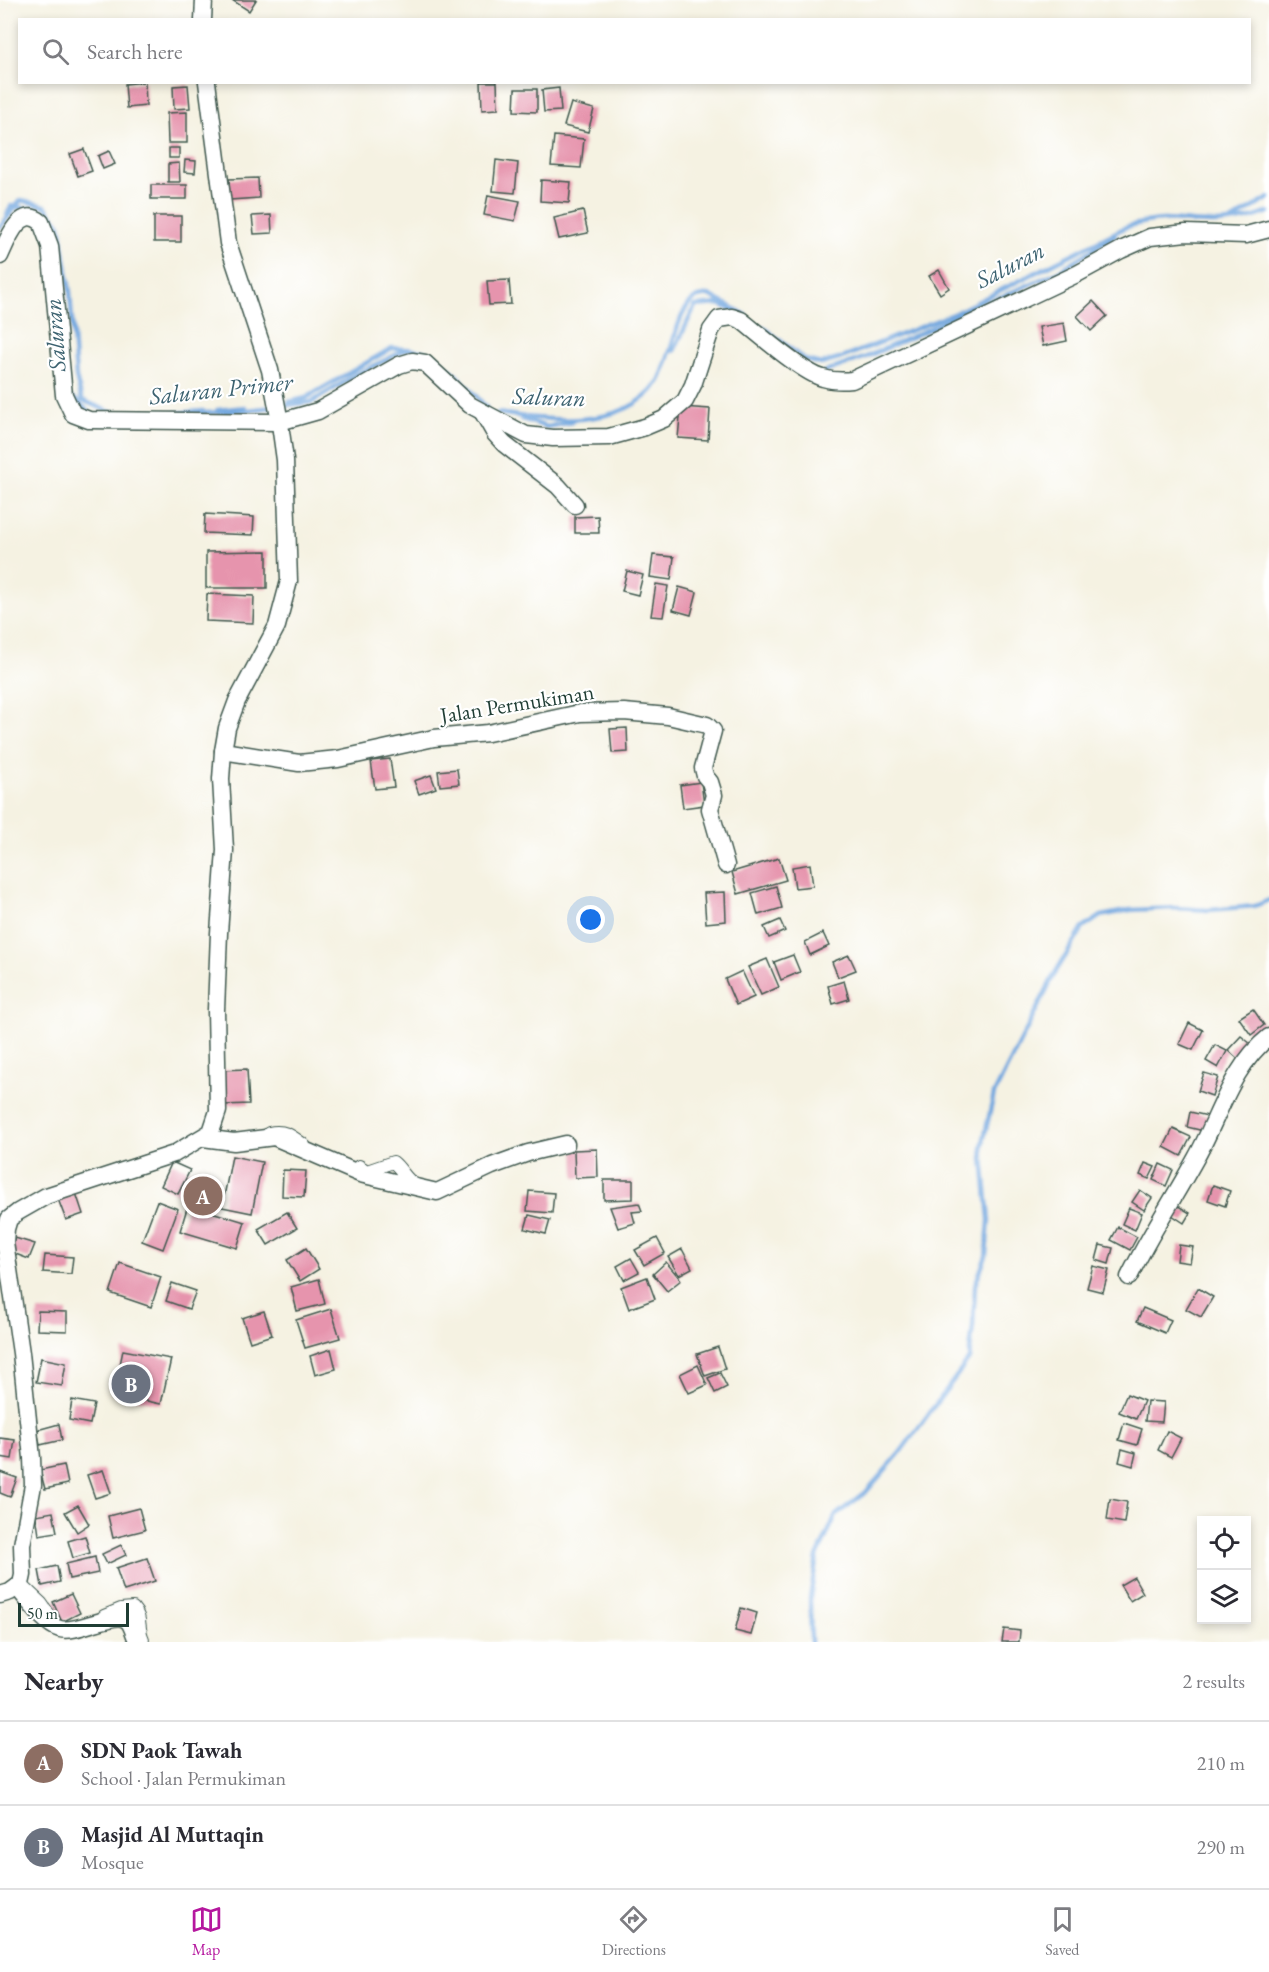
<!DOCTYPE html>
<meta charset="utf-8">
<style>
:root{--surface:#fff;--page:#f2f2f3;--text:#2b2b33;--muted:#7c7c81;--line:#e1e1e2;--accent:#b5179e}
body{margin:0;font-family:"EB Garamond",serif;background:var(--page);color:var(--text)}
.controls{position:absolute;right:18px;bottom:18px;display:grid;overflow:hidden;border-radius:0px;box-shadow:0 3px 9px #0003}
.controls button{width:54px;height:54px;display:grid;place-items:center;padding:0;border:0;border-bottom:2px solid var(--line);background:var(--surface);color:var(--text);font:30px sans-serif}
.scale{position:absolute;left:18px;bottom:15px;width:111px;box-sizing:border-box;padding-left:6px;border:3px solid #1f3d34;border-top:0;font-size:16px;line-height:21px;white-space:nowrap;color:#1f3d34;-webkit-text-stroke:4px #fff;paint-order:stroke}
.you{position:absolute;left:591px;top:920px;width:21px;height:21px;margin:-15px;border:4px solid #fff;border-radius:50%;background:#1a73e8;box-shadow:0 0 0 9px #1a73e833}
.badge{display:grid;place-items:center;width:39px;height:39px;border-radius:50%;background:var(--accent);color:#fff;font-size:20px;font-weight:700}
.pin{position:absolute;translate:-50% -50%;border:3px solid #fff;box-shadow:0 2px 6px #0006}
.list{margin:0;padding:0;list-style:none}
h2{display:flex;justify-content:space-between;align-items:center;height:78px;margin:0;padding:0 24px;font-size:26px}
h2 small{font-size:20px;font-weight:400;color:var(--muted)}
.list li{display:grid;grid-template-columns:39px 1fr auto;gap:18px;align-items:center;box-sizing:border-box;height:84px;padding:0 24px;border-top:2px solid var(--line)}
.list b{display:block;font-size:22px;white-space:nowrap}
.list p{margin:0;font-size:20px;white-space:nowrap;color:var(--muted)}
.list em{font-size:20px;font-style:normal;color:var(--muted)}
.icon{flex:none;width:33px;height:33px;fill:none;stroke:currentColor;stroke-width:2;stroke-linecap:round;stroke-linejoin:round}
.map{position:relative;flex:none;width:1269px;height:1642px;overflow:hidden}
.search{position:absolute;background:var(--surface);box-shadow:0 3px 9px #0003;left:18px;right:18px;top:18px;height:66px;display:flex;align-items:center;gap:15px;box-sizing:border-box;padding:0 21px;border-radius:0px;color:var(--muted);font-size:22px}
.sheet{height:246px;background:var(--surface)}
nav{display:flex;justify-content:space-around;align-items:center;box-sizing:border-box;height:84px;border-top:2px solid var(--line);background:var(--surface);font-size:16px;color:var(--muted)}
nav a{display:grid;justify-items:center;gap:3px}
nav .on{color:var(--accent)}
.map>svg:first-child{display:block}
</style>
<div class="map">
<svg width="1269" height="1642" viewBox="0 0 1269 1642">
<rect width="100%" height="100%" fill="#fff"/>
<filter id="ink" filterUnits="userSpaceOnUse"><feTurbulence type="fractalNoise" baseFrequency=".0167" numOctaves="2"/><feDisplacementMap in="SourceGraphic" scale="12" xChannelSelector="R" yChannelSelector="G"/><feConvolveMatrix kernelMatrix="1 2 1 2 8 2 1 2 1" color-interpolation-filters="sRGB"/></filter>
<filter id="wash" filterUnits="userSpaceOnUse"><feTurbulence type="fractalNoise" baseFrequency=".008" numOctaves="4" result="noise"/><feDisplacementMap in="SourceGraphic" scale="24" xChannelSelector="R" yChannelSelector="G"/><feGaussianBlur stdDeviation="1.35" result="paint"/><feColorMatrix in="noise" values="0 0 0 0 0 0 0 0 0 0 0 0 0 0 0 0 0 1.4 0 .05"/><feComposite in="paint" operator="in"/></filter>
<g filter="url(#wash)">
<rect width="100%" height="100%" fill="#f5f2e2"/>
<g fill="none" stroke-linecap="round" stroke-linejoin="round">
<!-- stream -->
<g stroke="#72a7df" stroke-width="4.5">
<path d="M7,214L11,206L35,210"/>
<path d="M1231,221L1269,198"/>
<path d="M0,227L21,200L45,206L60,225L70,292L76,377L82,400L115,414"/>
<path d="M763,327L805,360L821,364L839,359L955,313L1126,227C1139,223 1153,219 1167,220C1188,221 1207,225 1228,222C1242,221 1256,217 1269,212"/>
<path d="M674,351L695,306L719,304L734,311"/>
<path d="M824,372L864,358L1057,272L1115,236"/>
<path d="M73,398L91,414"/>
<path d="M289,402L306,398L392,348L404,349"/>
<path d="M281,406L312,402L356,375L407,349L426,352L455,373L486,407"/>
<path d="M217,410L245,407"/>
<path d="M175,413L203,411"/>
<path d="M201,413L232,412L273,407"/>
<path d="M498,413C547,421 623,430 657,384C671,363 676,308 696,298C700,296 706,296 709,295L746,315"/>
<path d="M522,419L547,427L572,422"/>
<path d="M811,1642L810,1598L817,1557L836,1515L866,1492L899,1454L969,1359L973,1326L975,1285L986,1256L989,1220L982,1147L994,1094L1055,973L1083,928L1101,916L1130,910L1175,908L1209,910L1255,906L1269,900"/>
</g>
</g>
<g id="blocks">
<!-- building -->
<g fill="#e694ad">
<path d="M232,0H256L249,11Z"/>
<path d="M145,82L146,106L127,108L125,84Z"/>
<path d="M481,82H497L498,109L482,110Z"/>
<path d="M188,85L190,108L174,109L173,86Z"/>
<path d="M559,88L561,111L544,112L542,90Z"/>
<path d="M515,89H537V112L514,111Z"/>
<path d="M571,103L594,109L588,132L564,126Z"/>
<path d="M187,112V143H168L167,113Z"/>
<path d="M554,136L584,139L581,168L551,166Z"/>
<rect x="169" y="148" width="10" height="10"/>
<path d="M84,149L92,171L78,176L70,154Z"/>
<path d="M109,151L115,164L103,169L98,156Z"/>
<path d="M185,160L196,161L195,173L184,172Z"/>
<path d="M496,160L518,163L515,193L493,191Z"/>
<path d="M179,163L180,182H168V164Z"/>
<path d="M258,178L259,198L230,200L229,179Z"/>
<path d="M541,180L571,182L569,203L540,201Z"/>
<rect x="151" y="185" width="36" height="14"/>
<path d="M488,195L520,201L515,221L484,215Z"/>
<path d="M583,211L588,233L559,239L554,218Z"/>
<path d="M271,215L272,233L254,234L252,216Z"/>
<rect x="154" y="216" width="27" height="26"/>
<path d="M939,270L949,288L940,294L929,276Z"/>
<path d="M509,280L511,304L489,305L487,281Z"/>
<path d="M1093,301L1107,316L1091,331L1077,316Z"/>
<path d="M1064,323L1067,341L1043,346L1039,327Z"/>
<path d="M681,407L710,409L708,440L678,438Z"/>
<path d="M205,514L254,517L253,535L204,533Z"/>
<path d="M598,516L599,533H575V517Z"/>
<path d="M267,551V588H206V552Z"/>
<path d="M653,555L674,557L671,580L650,577Z"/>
<path d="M627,571L643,575L638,595L622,591Z"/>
<path d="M656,584L668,586L663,617L651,616Z"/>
<path d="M679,587L697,592L691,615L673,610Z"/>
<path d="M207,594L254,596L253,623L206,621Z"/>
<path d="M627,728L628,752L612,753L610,729Z"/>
<path d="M390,759L394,787L375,789L371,761Z"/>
<path d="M457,769L459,784L440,786L438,771Z"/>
<path d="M431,775L436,788L419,794L414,781Z"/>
<path d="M701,782L704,805L683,808L680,785Z"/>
<path d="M779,858L786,880L738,894L732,872Z"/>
<path d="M810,864L813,886L795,888L792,867Z"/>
<path d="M776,886L782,908L758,915L752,893Z"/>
<path d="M725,892L726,921L706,923L704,893Z"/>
<path d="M780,920L785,931L769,938L764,927Z"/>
<path d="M823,933L829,946L810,955L805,942Z"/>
<path d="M793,955L800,972L781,980L774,962Z"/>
<path d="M849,955L856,970L838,977L832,962Z"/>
<path d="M767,959L779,987L761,995L748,967Z"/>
<path d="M742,971L754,997L736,1005L725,979Z"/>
<path d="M844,981L849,999L833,1004L828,986Z"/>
<path d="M1253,1009L1264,1025L1251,1035L1239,1018Z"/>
<path d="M1189,1023L1203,1030L1193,1050L1179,1044Z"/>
<path d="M1241,1036L1251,1044L1238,1059L1228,1050Z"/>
<path d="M1215,1045L1227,1051L1218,1068L1206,1061Z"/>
<path d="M247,1069L249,1104L223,1105L221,1070Z"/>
<path d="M1204,1073L1218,1077L1212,1096L1198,1091Z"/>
<path d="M1190,1112L1208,1116L1204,1131L1187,1127Z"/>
<path d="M1173,1129L1191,1137L1181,1156L1164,1147Z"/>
<path d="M597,1149L598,1177L575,1178L574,1150Z"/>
<path d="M232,1156L262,1162L252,1213L222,1207Z"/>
<path d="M172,1162L190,1170L178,1194L161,1186Z"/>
<path d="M1145,1163L1155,1167L1149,1179L1140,1175Z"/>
<path d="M1160,1164L1173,1170L1166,1186L1153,1180Z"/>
<path d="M283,1170L306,1171L304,1197L282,1196Z"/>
<path d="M604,1180H633V1199L604,1200Z"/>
<path d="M1213,1185L1230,1191L1225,1206L1208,1200Z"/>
<path d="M1140,1190L1152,1198L1144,1210L1132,1202Z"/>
<path d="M529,1191L554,1193L552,1213L527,1211Z"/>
<path d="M76,1193L83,1214L66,1220L58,1199Z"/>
<path d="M157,1201L178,1209L163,1249L142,1241Z"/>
<path d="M639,1203L642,1211L632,1212L635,1223L618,1228L610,1207Z"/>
<path d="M1175,1204L1190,1213L1184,1223L1169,1213Z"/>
<path d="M188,1205L245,1222L237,1248L180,1231Z"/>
<path d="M1129,1208L1142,1213L1135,1230L1122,1224Z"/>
<path d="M287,1212L297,1228L268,1245L258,1229Z"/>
<path d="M529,1215L550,1220L546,1234L525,1229Z"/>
<path d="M1118,1227L1137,1237L1130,1250L1111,1240Z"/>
<path d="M15,1238L35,1244L29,1259L10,1252Z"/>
<path d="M657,1238L665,1253L644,1265L635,1250Z"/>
<path d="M1100,1245L1113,1248L1109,1264L1096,1260Z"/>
<path d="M1179,1245L1193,1247L1190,1263L1177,1261Z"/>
<path d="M306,1248L319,1269L300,1281L287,1260Z"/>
<path d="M682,1249L692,1268L679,1275L668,1257Z"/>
<path d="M45,1255L73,1257L71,1274L43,1272Z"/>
<path d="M631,1258L639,1272L624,1280L617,1266Z"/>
<path d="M666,1262L681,1280L667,1291L653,1274Z"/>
<path d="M120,1263L161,1277L151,1307L110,1293Z"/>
<path d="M1093,1266L1109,1270L1103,1292L1087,1288Z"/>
<path d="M647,1277L655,1299L629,1309L621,1287Z"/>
<path d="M319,1279L325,1304L297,1311L291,1287Z"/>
<path d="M172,1283L196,1291L189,1309L166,1301Z"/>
<path d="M1198,1288L1213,1297L1201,1317L1186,1309Z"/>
<path d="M1143,1308L1171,1320L1165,1333L1137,1321Z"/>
<path d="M331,1309L340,1338L305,1348L296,1320Z"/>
<path d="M38,1311L67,1312V1331L37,1330Z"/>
<path d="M264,1311L272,1335L250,1342L242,1318Z"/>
<path d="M718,1347L725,1369L705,1376L697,1354Z"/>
<path d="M331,1349L336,1369L315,1375L310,1356Z"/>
<path d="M123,1350L171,1359L161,1404L114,1394Z"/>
<path d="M41,1358L66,1363L62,1386L36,1382Z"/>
<path d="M698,1365L707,1385L689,1393L680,1374Z"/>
<path d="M720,1373L727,1387L715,1393L708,1378Z"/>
<path d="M1127,1394L1144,1401L1136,1419L1119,1412Z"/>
<path d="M72,1400L94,1404L90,1424L69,1420Z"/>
<path d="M1147,1401L1164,1402L1162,1422L1145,1421Z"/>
<path d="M1124,1423L1142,1429L1137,1445L1119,1440Z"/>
<path d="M59,1424L62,1440L40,1445L37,1430Z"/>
<path d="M1167,1431L1181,1438L1171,1457L1158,1450Z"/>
<path d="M0,1438L15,1440L12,1459L0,1457Z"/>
<path d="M1122,1449L1136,1453L1133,1466L1119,1462Z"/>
<path d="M64,1465L68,1484L45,1489L40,1470Z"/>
<path d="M103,1470L111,1493L95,1498L87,1475Z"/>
<path d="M0,1472L17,1478L10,1497L0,1493Z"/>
<path d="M1110,1499L1127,1502L1124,1523L1107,1520Z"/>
<path d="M78,1505L89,1524L77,1532L65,1512Z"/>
<path d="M139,1508L145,1530L113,1538L108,1516Z"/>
<path d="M53,1512L57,1532L39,1535L36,1515Z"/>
<path d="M85,1536L90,1553L73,1558L68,1541Z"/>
<path d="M121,1545L126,1555L107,1564L102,1554Z"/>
<path d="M95,1557L98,1573L69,1579L66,1564Z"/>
<path d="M147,1558L155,1581L124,1591L116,1568Z"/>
<path d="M57,1566L60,1582L42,1586L39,1570Z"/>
<path d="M1134,1577L1143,1593L1130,1601L1120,1585Z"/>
<path d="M71,1594L80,1613L62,1622L53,1602Z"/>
<path d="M741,1608L757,1613L751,1635L735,1631Z"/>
<path d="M1004,1629L1020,1631L1019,1642H1002Z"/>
</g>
</g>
</g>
<g filter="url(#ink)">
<use href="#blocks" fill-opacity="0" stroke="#3f584e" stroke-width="1.5"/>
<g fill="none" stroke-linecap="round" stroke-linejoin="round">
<defs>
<g id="pedestrian">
<path d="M269,1133C284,1129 292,1136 304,1145"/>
<path d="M359,1166L367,1171L393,1162C402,1169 406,1181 416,1185"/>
<path d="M24,1587L41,1603L50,1616"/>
<path d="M104,1616L121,1609L133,1608C143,1619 137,1628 143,1639"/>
</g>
<g id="minor">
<path d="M203,20L204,0"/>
<path d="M0,256C7,241 20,204 41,222L50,246L64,395L73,414L89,420L279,422L318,411L399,365L412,361L425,363L470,405L526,435L553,438L609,437L645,427L664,419L685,401L693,385L711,330L719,319L732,317L741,320C760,335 803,373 823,378C833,381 843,381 852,380L1077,274L1121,250L1150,237L1186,233L1246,235L1269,229"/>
<path d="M483,413L495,434L504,444L558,486L575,505"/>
<path d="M223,751L299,763L338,759L434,738L488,733L580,713L624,712L668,716L707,725L713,731L703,768L705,776L710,782L714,795L710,809L726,865"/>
<path d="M203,1138L234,1142L274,1137L360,1174L437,1192L492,1166L528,1153L566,1144"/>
<path d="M1129,1277C1149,1236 1174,1198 1196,1158C1219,1117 1232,1066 1269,1037"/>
<path d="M17,1587C27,1599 45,1625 60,1629C77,1634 117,1609 128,1621C133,1626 134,1636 138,1642"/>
<path d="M0,1595L10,1592L21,1584L23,1575L22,1545L33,1485L32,1458L21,1353L5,1242L6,1229L9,1219L18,1212L46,1196L174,1154L211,1132L218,1111L216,1010L219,933L225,850L221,779L223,751L227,728L237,701L277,626L289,581L285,460L279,417L270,370L228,243L207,82"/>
</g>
</defs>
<!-- pedestrian casing -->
<use href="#pedestrian" stroke="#3f584e" stroke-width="14"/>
<!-- minor casing -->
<use href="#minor" stroke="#3f584e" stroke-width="19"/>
<!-- pedestrian -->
<use href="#pedestrian" stroke="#fff" stroke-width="12"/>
<!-- minor -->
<use href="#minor" stroke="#fff" stroke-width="16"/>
</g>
</g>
<g text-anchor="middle" stroke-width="4.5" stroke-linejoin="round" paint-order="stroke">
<!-- street labels -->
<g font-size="22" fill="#1f3d34" stroke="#fff">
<text transform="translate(517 703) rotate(-9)" y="8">Jalan Permukiman</text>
</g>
<!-- water labels -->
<g font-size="24" font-style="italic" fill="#3c6270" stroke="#fff">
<text transform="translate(1010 265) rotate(-27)" y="8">Saluran</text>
<text transform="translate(55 335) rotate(-94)" y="8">Saluran</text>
<text transform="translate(221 389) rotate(-6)" y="8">Saluran Primer</text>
<text transform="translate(549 397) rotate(2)" y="8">Saluran</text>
</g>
</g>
</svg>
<div class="controls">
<button><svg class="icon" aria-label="locate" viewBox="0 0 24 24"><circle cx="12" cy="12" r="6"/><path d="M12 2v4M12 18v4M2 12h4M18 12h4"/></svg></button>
<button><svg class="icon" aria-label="layers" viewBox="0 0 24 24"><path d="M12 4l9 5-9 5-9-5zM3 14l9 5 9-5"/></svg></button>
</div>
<div class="scale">50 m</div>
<div class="you"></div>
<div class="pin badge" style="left:203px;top:1196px;background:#8d6e63">A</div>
<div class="pin badge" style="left:131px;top:1384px;background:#6b7280">B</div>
<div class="search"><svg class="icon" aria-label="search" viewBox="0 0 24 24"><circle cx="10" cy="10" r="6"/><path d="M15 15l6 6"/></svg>Search here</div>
</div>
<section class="sheet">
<h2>Nearby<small>2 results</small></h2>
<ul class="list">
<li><span class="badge" style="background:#8d6e63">A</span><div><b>SDN Paok Tawah</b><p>School · Jalan Permukiman</p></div><em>210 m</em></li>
<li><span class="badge" style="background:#6b7280">B</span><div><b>Masjid Al Muttaqin</b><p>Mosque</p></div><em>290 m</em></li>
</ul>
</section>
<nav>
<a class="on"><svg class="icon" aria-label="map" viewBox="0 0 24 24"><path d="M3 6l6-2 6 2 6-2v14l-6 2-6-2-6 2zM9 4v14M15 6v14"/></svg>Map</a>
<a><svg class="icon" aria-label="directions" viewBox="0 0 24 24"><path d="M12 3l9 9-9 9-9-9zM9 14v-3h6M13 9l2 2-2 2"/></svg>Directions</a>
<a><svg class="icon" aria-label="saved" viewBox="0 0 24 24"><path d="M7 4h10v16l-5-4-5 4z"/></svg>Saved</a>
</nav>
